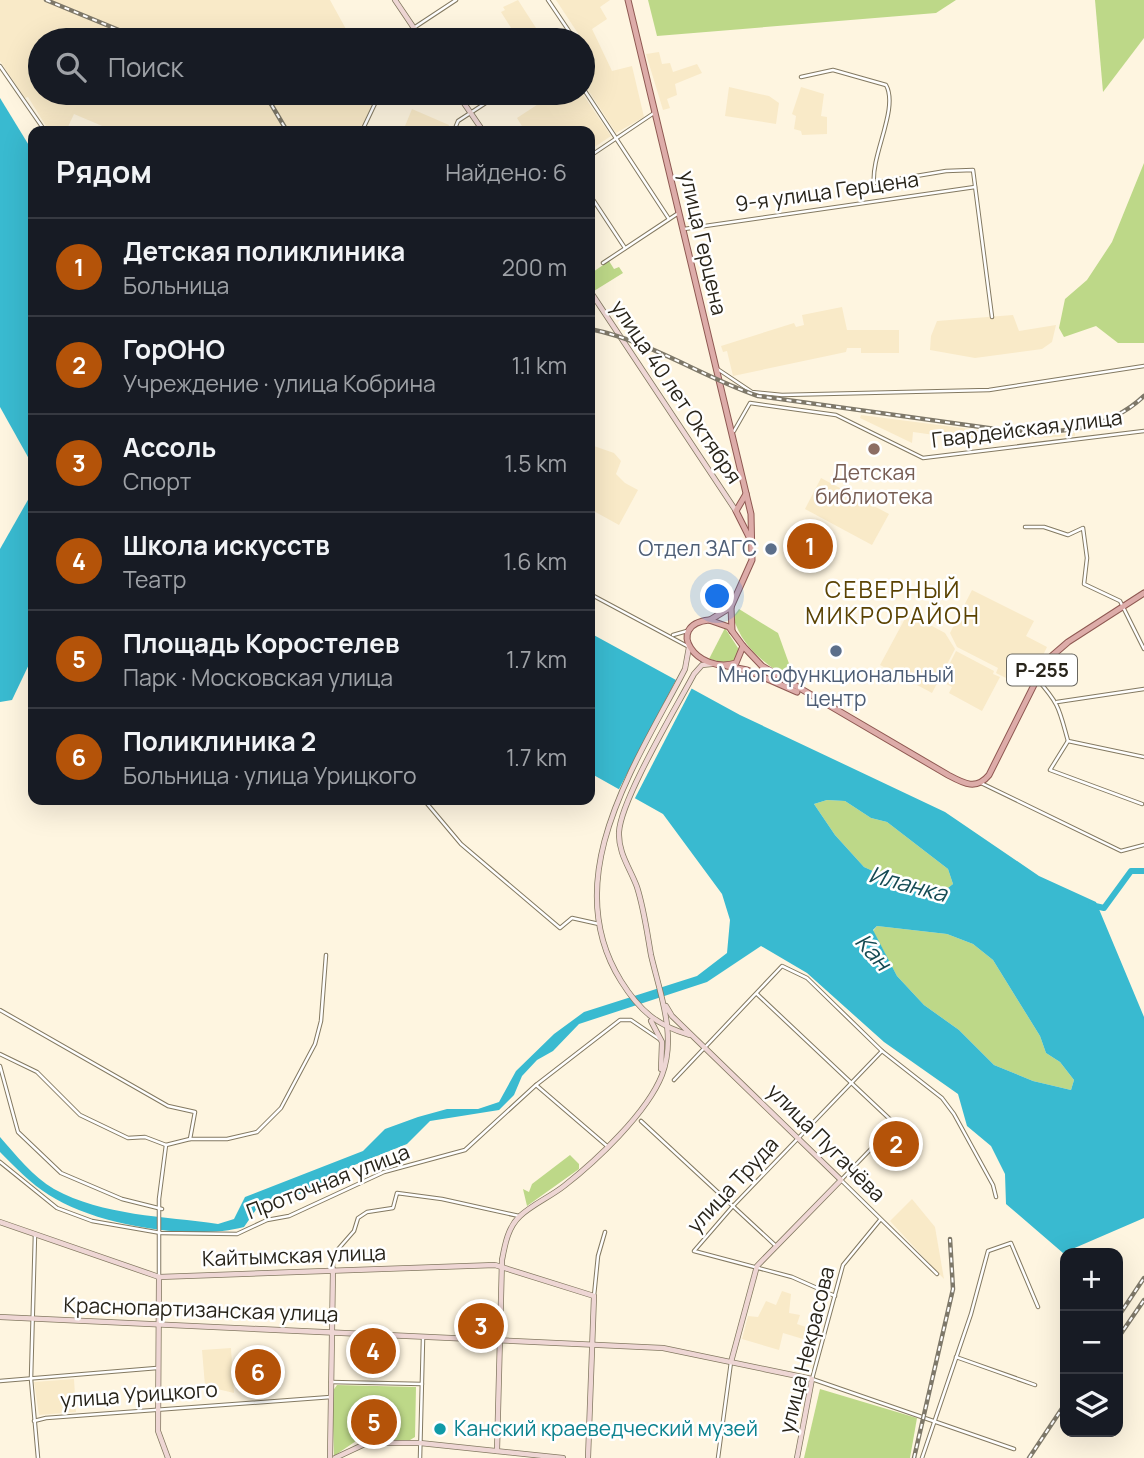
<!DOCTYPE html>
<html lang="ru">
<meta charset="utf-8">
<style>
:root{--surface:#171b24;--page:#242831;--text:#f1f3f6;--muted:#9ea1a6;--line:#363941;--accent:#b45309}
body{margin:0;font-family:Manrope,sans-serif;background:var(--page);color:var(--text)}
.controls{position:absolute;right:21px;bottom:21px;display:grid;overflow:hidden;border-radius:14px;box-shadow:0 7px 28px #0002}
.controls button{width:63px;height:63px;display:grid;place-items:center;padding:0;border:0;border-bottom:2px solid var(--line);background:var(--surface);color:var(--text);font:35px sans-serif}
.you{position:absolute;left:718px;top:597px;width:24px;height:24px;margin:-18px;border:5px solid #fff;border-radius:50%;background:#1a73e8;box-shadow:0 0 0 10px #1a73e833}
.badge{display:grid;place-items:center;width:46px;height:46px;border-radius:50%;background:var(--accent);color:#fff;font-size:23px;font-weight:700}
.pin{position:absolute;translate:-50% -50%;border:4px solid #fff;box-shadow:0 2px 7px #0006}
.list{margin:0;padding:0;list-style:none}
h2{display:flex;justify-content:space-between;align-items:center;height:91px;margin:0;padding:0 28px;font-size:30px}
h2 small{font-size:23px;font-weight:400;color:var(--muted)}
.list li{display:grid;grid-template-columns:46px 1fr auto;gap:21px;align-items:center;box-sizing:border-box;height:98px;padding:0 28px;border-top:2px solid var(--line)}
.list b{display:block;font-size:26px;white-space:nowrap}
.list p{margin:0;font-size:23px;white-space:nowrap;color:var(--muted)}
.list em{font-size:23px;font-style:normal;color:var(--muted)}
.icon{flex:none;width:38px;height:38px;fill:none;stroke:currentColor;stroke-width:2;stroke-linecap:round;stroke-linejoin:round}
.map{position:relative;flex:none;width:1144px;height:1458px;overflow:hidden}
.search{position:absolute;background:var(--surface);box-shadow:0 7px 28px #0002;left:28px;top:28px;width:567px;height:77px;display:flex;align-items:center;gap:18px;box-sizing:border-box;padding:0 24px;border-radius:38px;color:var(--muted);font-size:26px}
.panel{position:absolute;background:var(--surface);box-shadow:0 7px 28px #0002;left:28px;top:126px;width:567px;height:679px;border-radius:14px}
.map>svg:first-child{display:block}
</style>
<div class="map">
<svg width="1144" height="1458" viewBox="0 0 1144 1458">
<rect width="100%" height="100%" fill="#fef5e0"/>
<!-- built -->
<g fill="#f9eac8">
<path d="M0,0H330L352,40H40V93H377L360,131H114L74,114L66,131H49L28,97L25,98L0,61Z"/>
<path d="M518,0L536,28L518,39L501,12L505,10L503,7Z"/>
<path d="M556,0H610L600,7L607,19L592,29L612,71L632,66L644,117L616,133L583,82V41Z"/>
<path d="M659,52L662,64L670,63L673,72L697,64L702,73L675,84L677,95L667,99L670,108L663,110L646,54Z"/>
<path d="M729,87L769,96L779,103L776,124L725,116Z"/>
<path d="M801,87L824,94L821,116L827,117V134L802,135L801,131L794,129L796,116L792,114Z"/>
<path d="M555,93H582L611,136L590,150V131H525L517,118Z"/>
<path d="M412,109L449,125L447,131H403Z"/>
<path d="M842,307L847,330H899V353H861V348H847L846,352L733,376L727,351L723,352L721,346L794,323L796,327L804,325L802,315Z"/>
<path d="M1013,315L1019,331L1056,325L1052,342L1042,349L975,358L930,350L931,336L937,321Z"/>
<path d="M861,415L1009,434L1046,436L1075,433V436L978,441L913,432L912,443L860,418Z"/>
<path d="M591,445L614,453L621,461L616,474L625,483L638,490L619,525L590,509Z"/>
<path d="M821,478L889,514L872,545L805,509Z"/>
<path d="M972,590L1034,621L1026,636L1047,647L1029,684L1008,674L1006,678L996,673L998,668L957,647L950,633Z"/>
<path d="M908,613L945,633L955,649L932,693L880,665Z"/>
<path d="M956,651L994,671L993,674L1000,677L982,711L949,693L952,687L941,681Z"/>
<path d="M912,1199L935,1227L944,1279L890,1221Z"/>
<path d="M782,1291L791,1294L789,1313L800,1315L797,1324L806,1327L803,1339L783,1333L779,1350L742,1339L748,1316L758,1317L766,1301L776,1305Z"/>
<path d="M231,1348L234,1393L205,1386L202,1350Z"/>
<path d="M74,1379L76,1412L39,1415L34,1382Z"/>
</g>
<!-- green -->
<g fill="#bdd888">
<path d="M648,0H956L936,13L657,36Z"/>
<path d="M1095,0H1144V38L1103,92Z"/>
<path d="M1144,163V343H1118L1096,326L1064,337L1059,328L1065,299L1087,280L1112,242Z"/>
<path d="M609,261L614,269L619,267L623,273L594,291L590,284V274Z"/>
<path d="M739,609L778,633L796,683C768,666 743,650 733,617Z"/>
<path d="M725,628L740,651L735,661L726,663L709,659Z"/>
<path d="M827,800L845,801L871,818L887,822L948,869L953,884L944,891L922,893L864,867L835,835L814,804Z"/>
<path d="M877,926L947,934L973,944L993,960L1040,1036L1046,1053L1060,1062L1074,1080L1071,1090L1033,1081L994,1065L959,1030L924,1005L897,976L873,931Z"/>
<path d="M570,1155L579,1164V1169L527,1206L523,1189L529,1192L532,1184Z"/>
<path d="M337,1385L416,1387L415,1437L410,1440L356,1441L334,1456L332,1392Z"/>
<path d="M820,1389L917,1418L910,1458H804Z"/>
</g>
<!-- water -->
<g fill="#39bad0" fill-rule="evenodd">
<path d="M0,98L33,152V466L0,407Z"/>
<path d="M33,491V656L12,700L0,702V549Z"/>
<path d="M590,633L740,715L945,812L1039,876L1096,902L1144,1017V1218L1063,1253L1006,1204L1005,1174L991,1146L967,1126L958,1094L884,1042L807,973L761,946L707,982L579,1024L553,1051L537,1060L522,1076L514,1095L499,1110L430,1121L407,1144L352,1166L320,1190L262,1201L244,1227C191,1241 95,1225 49,1195C31,1184 15,1167 0,1152V1137C16,1155 33,1177 54,1189C103,1216 164,1216 218,1224L234,1219L245,1197L363,1151L385,1129L418,1117L447,1109H478L499,1102L516,1071L554,1034L584,1012L697,976L727,953L730,920L722,894L663,814L590,773ZM827,800L845,801L871,818L887,822L948,869L953,884L944,891L922,893L864,867L835,835L814,804ZM877,926L947,934L973,944L993,960L1040,1036L1046,1053L1060,1062L1074,1080L1071,1090L1033,1081L994,1065L959,1030L924,1005L897,976L873,930Z"/>
</g>
<!-- pier -->
<path fill="#fef5e0" d="M678,676L694,684L634,800L618,791Z"/>
<g fill="none" stroke-linecap="round" stroke-linejoin="round">
<!-- river -->
<path stroke="#39bad0" stroke-width="6" d="M1091,905L1104,908L1131,871H1144"/>
<defs>
<g id="street">
<path d="M548,0L575,40"/>
<path d="M401,40L403,35L456,0"/>
<path d="M0,66L45,131"/>
<path d="M801,77L833,70L886,85C899,108 871,155 874,183L946,171L973,170L992,317"/>
<path d="M583,88L669,219"/>
<path d="M362,131L380,93"/>
<path d="M454,131L458,121L501,93"/>
<path d="M590,156L654,113"/>
<path d="M590,195L625,248"/>
<path d="M684,229L975,187"/>
<path d="M603,263L677,214"/>
<path d="M716,368L752,392L782,395L989,390L1144,366"/>
<path d="M734,431L750,403L836,415L923,458L1144,431"/>
<path d="M1025,527H1044L1068,535L1083,528L1087,558L1084,584L1120,601L1144,649"/>
<path d="M590,594L689,647"/>
<path d="M673,635L687,631"/>
<path d="M1037,679C1060,705 1059,709 1068,741L1144,757"/>
<path d="M1057,702L1144,689"/>
<path d="M1068,741L1050,770L1142,804"/>
<path d="M981,783L1121,851L1144,845"/>
<path d="M424,800L461,844L560,928L572,918L599,924"/>
<path d="M757,994L895,1124L841,1180L937,1274"/>
<path d="M0,1010L168,1106L195,1112L190,1139"/>
<path d="M0,1054L37,1072L80,1115L128,1138L145,1137L166,1145L190,1139H227L257,1132L281,1108L315,1044L321,1021L326,955"/>
<path d="M0,1066L18,1132L61,1173L122,1199L162,1209"/>
<path d="M674,1080L782,966L807,978L882,1051L942,1098L954,1114L993,1185L996,1197"/>
<path d="M536,1085L607,1146"/>
<path d="M641,1121L776,1246"/>
<path d="M0,1162L57,1208L92,1221L161,1233L237,1234L267,1220L289,1216L384,1172L465,1150L536,1085L620,1020H631L659,1039"/>
<path d="M880,1220L843,1265L812,1379L1014,1449"/>
<path d="M35,1234L31,1379L38,1458"/>
<path d="M333,1269V1255L354,1231L358,1218L367,1212L393,1208L397,1193L442,1199L519,1216"/>
<path d="M159,1277V1199L166,1145"/>
<path d="M594,1296L598,1256L605,1232"/>
<path d="M835,1296L792,1277L694,1251L733,1206L882,1051"/>
<path d="M956,1357L1035,1385"/>
<path d="M0,1381L157,1368"/>
<path d="M331,1382L422,1384"/>
<path d="M34,1421L46,1418L331,1397"/>
<path d="M420,1458L423,1339"/>
<path d="M718,1458L731,1362"/>
<path d="M922,1458L971,1314L988,1251L1011,1243L1038,1307"/>
</g>
<g id="secondary">
<path d="M395,0L422,40"/>
<path d="M457,93L483,131"/>
<path d="M590,291L736,511"/>
<path d="M689,647L685,669C637,762 556,877 621,981C639,1010 657,1026 690,1035"/>
<path d="M666,1006L672,1016L841,1180L757,1266L731,1362"/>
<path d="M651,1021L662,1042L661,1069"/>
<path d="M0,1222L159,1277L495,1265L594,1296L588,1458"/>
<path d="M159,1277L158,1431L168,1458"/>
<path d="M0,1317L663,1348L812,1379L797,1458"/>
<path d="M497,1451L502,1260C505,1244 508,1227 520,1216C533,1204 550,1197 564,1186C596,1161 647,1113 662,1075C677,1035 660,994 651,955C647,932 644,909 637,887C630,868 618,853 619,832C621,799 676,708 694,674L702,665L712,664"/>
<path d="M330,1458L333,1269"/>
<path d="M335,1458L367,1443H420L563,1458"/>
</g>
<g id="primary">
<path d="M628,0L751,514L752,560L731,607L732,631"/>
<path d="M746,494L736,511L752,543"/>
<path d="M709,620L729,627L743,646L736,663C696,675 664,625 709,620Z"/>
<path d="M710,620L731,607"/>
<path d="M743,646L762,666L948,775C963,783 976,791 989,775L1046,661L1068,642L1144,593"/>
<path d="M727,666L747,670L797,692"/>
</g>
</defs>
<!-- street casing -->
<use href="#street" stroke="#837961" stroke-width="4.5"/>
<!-- secondary casing -->
<use href="#secondary" stroke="#837961" stroke-width="6"/>
<!-- primary casing -->
<use href="#primary" stroke="#8f5952" stroke-width="7"/>
<!-- street -->
<use href="#street" stroke="#fff" stroke-width="2.5"/>
<!-- secondary -->
<use href="#secondary" stroke="#eed6d4" stroke-width="4.5"/>
<!-- primary -->
<use href="#primary" stroke="#ddaca9" stroke-width="5"/>
<defs>
<g id="rail">
<path d="M46,0L143,40"/>
<path d="M256,93L271,104L287,131"/>
<path d="M590,329C650,341 700,376 758,396L1010,431C1058,434 1107,431 1144,396"/>
<path d="M1118,1317L1144,1278"/>
<path d="M1118,1338L1144,1300"/>
<path d="M914,1458L953,1289L950,1239"/>
<path d="M1029,1458L1065,1404"/>
</g>
</defs>
<!-- rail casing -->
<use href="#rail" stroke="#7e7869" stroke-width="4.5"/>
<!-- rail -->
<use href="#rail" stroke="#fff" stroke-width="2" stroke-dasharray="5" stroke-linecap="butt"/>
</g>
<!-- markers -->
<circle fill="#8d6e63" stroke="#fff" stroke-width="2.5" cx="874" cy="449" r="7"/>
<g fill="#5c6f8a" stroke="#fff" stroke-width="2.5">
<circle cx="771" cy="549" r="7"/>
<circle cx="836" cy="651" r="7"/>
</g>
<circle fill="#0f9aa8" stroke="#fff" stroke-width="2.5" cx="440" cy="1429" r="7"/>
<g text-anchor="middle" stroke-width="5" stroke-linejoin="round" paint-order="stroke">
<!-- shield labels -->
<rect fill="#fff" stroke="#68665f" stroke-width="2" x="1007" y="654.5" width="70" height="31" rx="5"/>
<g font-size="19" font-weight="bold" fill="#28241a">
<text x="1042" y="677">Р-255</text>
</g>
<!-- street labels -->
<g font-size="21" fill="#28241a" stroke="#fff">
<text transform="translate(827 192) rotate(-8)" y="7">9-я улица Герцена</text>
<text transform="translate(703 243) rotate(77)" y="7">улица Герцена</text>
<text transform="translate(676 392) rotate(56)" y="7">улица 40 лет Октября</text>
<text transform="translate(1027 429) rotate(-7)" y="7">Гвардейская улица</text>
<text transform="translate(826 1143) rotate(45)" y="7">улица Пугачёва</text>
<text transform="translate(328 1182) rotate(-21)" y="7">Проточная улица</text>
<text transform="translate(733 1185) rotate(-47)" y="7">улица Труда</text>
<text transform="translate(294 1256) rotate(-2)" y="7">Кайтымская улица</text>
<text transform="translate(201 1310) rotate(2)" y="7">Краснопартизанская улица</text>
<text transform="translate(807 1350) rotate(-76)" y="7">улица Некрасова</text>
<text transform="translate(139 1395) rotate(-4)" y="7">улица Урицкого</text>
</g>
<!-- education labels -->
<g font-size="21" fill="#785e54" stroke="#fff">
<text x="874" y="480">Детская<tspan x="874" dy="24">библиотека</tspan></text>
</g>
<!-- service labels -->
<g font-size="21" fill="#4e5e75" stroke="#fff" text-anchor="end">
<text x="757" y="556">Отдел ЗАГС</text>
<text x="836" y="682" text-anchor="middle">Многофункциональный<tspan x="836" dy="24">центр</tspan></text>
</g>
<!-- culture labels -->
<g font-size="21" fill="#0d838f" stroke="#fff" text-anchor="start">
<text x="454" y="1436">Канский краеведческий музей</text>
</g>
<!-- neighbourhood labels -->
<g font-size="23" letter-spacing="2" fill="#5b4303" stroke="#fff">
<text x="893" y="598">СЕВЕРНЫЙ<tspan x="893" dy="26">МИКРОРАЙОН</tspan></text>
</g>
<!-- water labels -->
<g font-size="23" font-style="italic" fill="#154b54" stroke="#fff">
<text transform="translate(908 884) rotate(15)" y="8">Иланка</text>
<text transform="translate(873 952) rotate(48)" y="8">Кан</text>
</g>
</g>
</svg>
<div class="controls">
<button>+</button>
<button>−</button>
<button><svg class="icon" aria-label="layers" viewBox="0 0 24 24"><path d="M12 4l9 5-9 5-9-5zM3 14l9 5 9-5"/></svg></button>
</div>
<div class="you"></div>
<div class="pin badge" style="left:810px;top:546px">1</div>
<div class="pin badge" style="left:896px;top:1144px">2</div>
<div class="pin badge" style="left:481px;top:1326px">3</div>
<div class="pin badge" style="left:373px;top:1351px">4</div>
<div class="pin badge" style="left:374px;top:1422px">5</div>
<div class="pin badge" style="left:258px;top:1372px">6</div>
<div class="search"><svg class="icon" aria-label="search" viewBox="0 0 24 24"><circle cx="10" cy="10" r="6"/><path d="M15 15l6 6"/></svg>Поиск</div>
<section class="panel">
<h2>Рядом<small>Найдено: 6</small></h2>
<ul class="list">
<li><span class="badge">1</span><div><b>Детская поликлиника</b><p>Больница</p></div><em>200 m</em></li>
<li><span class="badge">2</span><div><b>ГорОНО</b><p>Учреждение · улица Кобрина</p></div><em>1.1 km</em></li>
<li><span class="badge">3</span><div><b>Ассоль</b><p>Спорт</p></div><em>1.5 km</em></li>
<li><span class="badge">4</span><div><b>Школа искусств</b><p>Театр</p></div><em>1.6 km</em></li>
<li><span class="badge">5</span><div><b>Площадь Коростелев</b><p>Парк · Московская улица</p></div><em>1.7 km</em></li>
<li><span class="badge">6</span><div><b>Поликлиника 2</b><p>Больница · улица Урицкого</p></div><em>1.7 km</em></li>
</ul>
</section>
</div>
